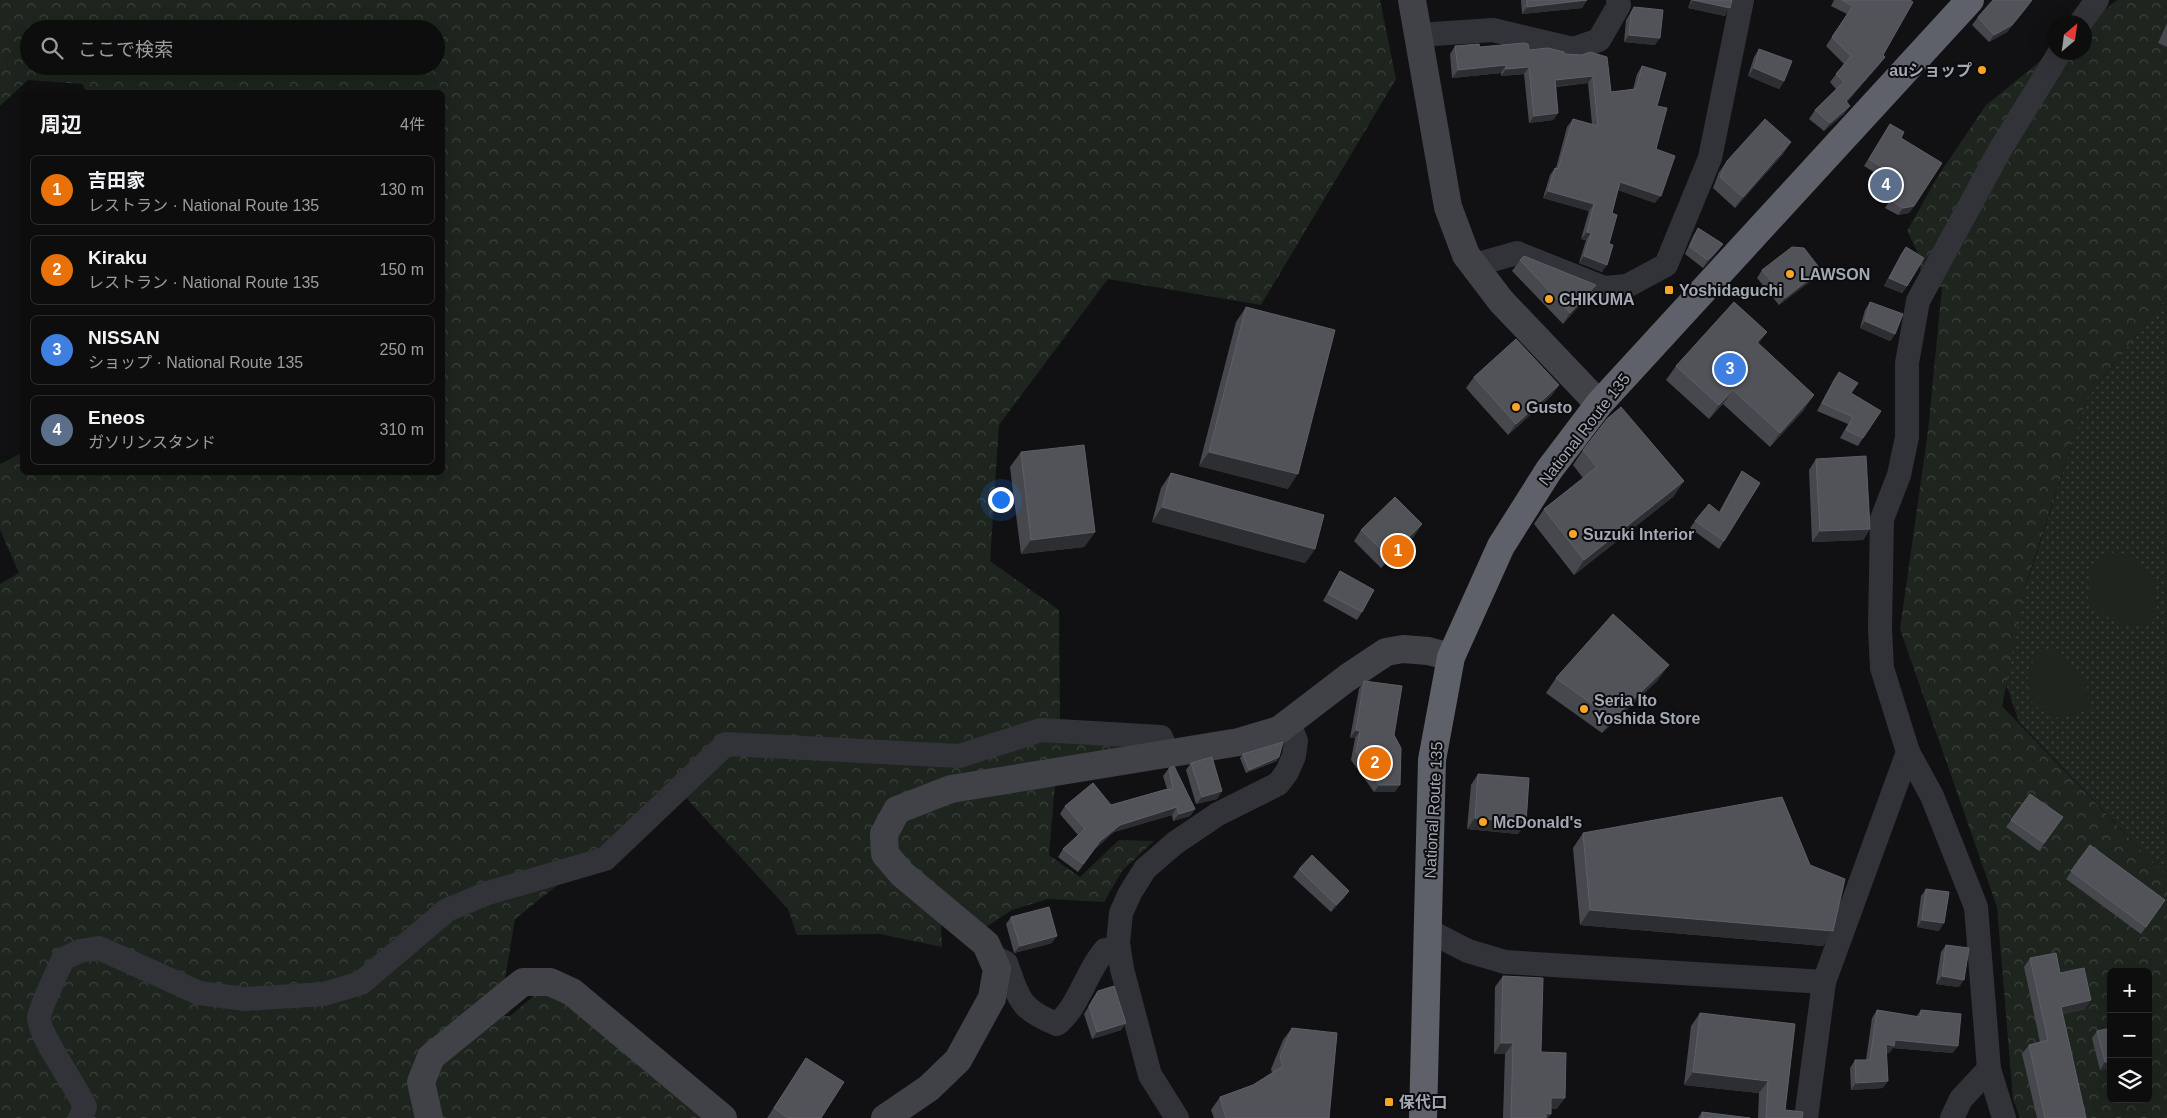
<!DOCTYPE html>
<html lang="ja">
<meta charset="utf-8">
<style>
:root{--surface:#0d0d0e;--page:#1b1b1c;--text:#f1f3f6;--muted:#9a9c9e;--line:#2d2d2e;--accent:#2563eb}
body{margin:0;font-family:Helvetica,"Noto Sans JP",sans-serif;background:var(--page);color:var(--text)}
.controls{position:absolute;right:15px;bottom:15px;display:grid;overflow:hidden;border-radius:8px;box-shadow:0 5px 20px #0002}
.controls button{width:45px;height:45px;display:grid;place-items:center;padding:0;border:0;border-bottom:1px solid var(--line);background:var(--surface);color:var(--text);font:25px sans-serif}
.compass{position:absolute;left:2047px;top:15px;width:45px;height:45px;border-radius:50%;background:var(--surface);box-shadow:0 5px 20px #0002;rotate:29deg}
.you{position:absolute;left:1000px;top:499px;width:18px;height:18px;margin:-12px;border:4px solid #fff;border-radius:50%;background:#1a73e8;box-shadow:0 0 0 8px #1a73e833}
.badge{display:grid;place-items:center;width:32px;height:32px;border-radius:50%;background:var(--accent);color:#fff;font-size:16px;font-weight:700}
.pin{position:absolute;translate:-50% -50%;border:2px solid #fff;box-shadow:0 1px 5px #0006}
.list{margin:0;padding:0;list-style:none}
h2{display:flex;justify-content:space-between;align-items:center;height:65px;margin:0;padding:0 20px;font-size:21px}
h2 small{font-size:16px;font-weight:400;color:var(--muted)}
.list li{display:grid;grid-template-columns:32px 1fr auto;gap:15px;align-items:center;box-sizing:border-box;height:70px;margin:0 10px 10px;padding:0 10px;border:1px solid var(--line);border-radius:8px}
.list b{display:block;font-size:19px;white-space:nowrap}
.list p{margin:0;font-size:16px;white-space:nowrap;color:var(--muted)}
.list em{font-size:16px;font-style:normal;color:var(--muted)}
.icon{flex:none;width:28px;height:28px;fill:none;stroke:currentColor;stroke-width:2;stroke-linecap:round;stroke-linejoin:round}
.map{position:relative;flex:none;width:2167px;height:1118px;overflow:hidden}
.search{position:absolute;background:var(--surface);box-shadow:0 5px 20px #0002;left:20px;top:20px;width:425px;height:55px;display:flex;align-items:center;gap:12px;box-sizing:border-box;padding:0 18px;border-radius:28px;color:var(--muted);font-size:19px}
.panel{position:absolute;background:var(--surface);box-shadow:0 5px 20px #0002;left:20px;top:90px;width:425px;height:385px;border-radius:8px}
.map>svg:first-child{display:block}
</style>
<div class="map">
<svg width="2167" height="1118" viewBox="0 0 2167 1118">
<defs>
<pattern id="grass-dots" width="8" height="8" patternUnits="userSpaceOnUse" patternTransform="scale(1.25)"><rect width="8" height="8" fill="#1d251e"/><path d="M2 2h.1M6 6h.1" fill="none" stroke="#3b423c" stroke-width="1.8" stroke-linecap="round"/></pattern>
<pattern id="forest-crowns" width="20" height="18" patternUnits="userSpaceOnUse" patternTransform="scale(1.25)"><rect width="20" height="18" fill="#1d251e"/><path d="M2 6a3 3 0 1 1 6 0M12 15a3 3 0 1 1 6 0" fill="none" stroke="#3b423c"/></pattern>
</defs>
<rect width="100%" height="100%" fill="#111113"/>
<!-- grass -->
<path fill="url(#grass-dots)" d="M2167,297V877L2019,722L2000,666L2087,398Z"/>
<!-- forest -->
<g fill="url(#forest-crowns)" fill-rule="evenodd">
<path d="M0,0H1380L1396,79L1261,305L1108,279L999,425L990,561L1059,610L1060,730L1134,746L1057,761L1049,855L1080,877L1119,840L1154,841L1122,871L1104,902L1048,899L1012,910L986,927L941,920L942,947L880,934L797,935L788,909L678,789L515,919L502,997L480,1015L510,1016L550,982L726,1118H0V584L19,573L0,530V464L22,453V472H442V92H87L82,84L28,80L0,106ZM29,29H436V66H29Z"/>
<path d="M2117,0H2167V297L2087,398L2027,581L2002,706L2167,877V1118H2020L2013,1099L1997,907L1900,629L1928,431L1942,287L1923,286L1917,251L1907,231L1938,176L1986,105L2054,50V52H2084L2085,26ZM2111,972H2148V1099H2111Z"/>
</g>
<!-- garden -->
<g fill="#1d251e">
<path d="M2117,552L2132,557L2154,582L2157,614L2151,625L2119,624L2088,604L2090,571L2101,555Z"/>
<path d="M2044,650L2058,652L2070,664L2087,687L2090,709L2060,719L2033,705C2026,681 2023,668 2044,650Z"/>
</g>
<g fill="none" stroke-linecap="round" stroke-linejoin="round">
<!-- street -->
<g stroke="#323338" stroke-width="24">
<path d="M2081,22L2097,0"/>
<path d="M1418,35L1493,30L1573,49L1599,40L1619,5L1618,0"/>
<path d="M1474,265L1517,253L1604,288L1627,286L1666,265L1710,158L1742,0"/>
<path d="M1429,931L1468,951L1505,962L1824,982"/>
<path d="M992,956L1006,963C1019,999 1019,1009 1057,1024C1080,1005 1085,973 1105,950L1119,949"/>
<path d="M80,1118L85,1107C77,1087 37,1033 39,1017C40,1007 58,971 63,959L80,951L99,948L199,993L245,999L324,994L361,983L447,910L488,893L605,859L726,744L959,756L1041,730L1161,737L1168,755"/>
<path d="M1177,1118L1150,1075L1122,969L1118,943L1121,913L1130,893L1145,869L1175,843L1218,814L1278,784L1287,772L1294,756L1296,741L1289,723"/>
<path d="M1806,1118L1824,982L1908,752"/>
<path d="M1952,1118L1961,1099L1989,1069"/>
<path d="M2004,1118L1989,1069L1976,907L1932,796L1908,752L1882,668L1880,629L1882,519L1899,475L1907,437V363L1918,301L2001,148L2060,52"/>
</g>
<!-- secondary -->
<g stroke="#404248" stroke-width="28">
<path d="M1412,0L1448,207L1466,255L1501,301L1599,404"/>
<path d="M429,1118L421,1082L431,1057L523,982H550L572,992L723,1118"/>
<path d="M885,1118L929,1088L958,1060L992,998L997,969L986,944L902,874L885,854L884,834L897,810L951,789L1239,742L1279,730L1347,678L1386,652L1403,649L1428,651L1451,657"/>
</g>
<!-- highway -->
<path stroke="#5e6169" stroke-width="28" d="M1423,1118L1432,760L1451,657L1501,546L1549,470L1599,404L1970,0"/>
</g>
<!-- wall -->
<g fill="#47484e">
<path d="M1521,0H1587L1582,8L1522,14Z"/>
<path d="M1691,0H1732L1725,16L1688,8Z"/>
<path d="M1834,0H1910L1883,55L1885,57L1879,65L1847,102L1844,114L1824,131L1809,119L1815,110L1836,89L1830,82L1844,64L1826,46L1847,14L1831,6Z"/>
<path d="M2029,5L2007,32L1989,42L1972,25L1978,17Z"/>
<path d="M1634,7L1655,45L1624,42L1626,20Z"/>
<path d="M2167,23V47L2158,43Z"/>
<path d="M1455,46L1480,47L1529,50L1564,54L1582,55L1611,92L1633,89L1637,74L1642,66L1657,106L1655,203L1618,190L1612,213L1609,244L1602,272L1579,263L1586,240L1581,239L1589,211L1543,198L1550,175L1555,168H1556L1567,127L1573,119L1592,124L1588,83L1556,87L1558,113L1553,120L1529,123L1524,74L1501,76V73L1452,78L1450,54Z"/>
<path d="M1759,49L1784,81L1779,89L1748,76L1754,57Z"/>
<path d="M1890,124L1901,138L1914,206L1909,213L1898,215L1885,208L1898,187L1864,166Z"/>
<path d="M1784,153L1735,208L1713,188L1719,172L1727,161Z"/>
<path d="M1698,228L1723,244L1717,252L1703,268L1685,254L1693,236Z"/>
<path d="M1906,247L1907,286L1902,293L1884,286L1901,254Z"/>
<path d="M1520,260L1588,296L1563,324L1512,271Z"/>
<path d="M1762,270H1821L1816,277L1779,305L1757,278Z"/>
<path d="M1870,302L1895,334L1890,341L1860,328L1865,310Z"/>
<path d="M1246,307L1288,489L1199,466L1236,322Z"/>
<path d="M1767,332L1758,344L1804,410L1770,447L1723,404L1709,419L1666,380L1676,366Z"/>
<path d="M1839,372L1851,393L1863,438L1858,446L1840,438L1848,424L1817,411L1834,379Z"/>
<path d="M1474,377L1559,385L1551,396L1508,435L1466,388Z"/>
<path d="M1583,450L1674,496L1574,575L1534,524L1544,509L1583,478L1573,465Z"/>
<path d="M1021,452L1095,532L1084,547L1021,554L1010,467Z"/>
<path d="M1816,459L1870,529L1863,540L1812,542L1809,470Z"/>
<path d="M1742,471L1724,541L1719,549L1690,528L1695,521L1719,512L1737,479Z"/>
<path d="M1171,473L1315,549L1305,563L1152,522L1161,488Z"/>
<path d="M1422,524L1414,536L1381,568L1354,541L1361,530Z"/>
<path d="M1340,571L1362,612L1357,620L1323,601L1335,579Z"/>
<path d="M1556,678L1658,680L1602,733L1546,693Z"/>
<path d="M1364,681L1395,792H1374L1351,760L1355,738H1350L1359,689Z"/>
<path d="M1243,754L1277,761L1246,773L1240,758Z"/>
<path d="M1191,763L1222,791L1217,799L1196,804L1186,770Z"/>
<path d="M1169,768L1195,809L1190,816L1173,821L1172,815L1114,832L1095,849L1078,872L1058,857L1063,849L1078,835L1060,814L1065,806L1111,805L1167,789L1163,776Z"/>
<path d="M1478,774L1518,834L1467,829L1471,785Z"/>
<path d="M2030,794L2063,817L2039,851L2006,827Z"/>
<path d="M1583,833L1833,931L1823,946L1580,925L1573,848Z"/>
<path d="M2090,845L2165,900L2141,934L2066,879Z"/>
<path d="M1299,869L1349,891L1344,898L1331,912L1293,877Z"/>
<path d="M1926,889L1939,931L1917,927L1921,896Z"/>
<path d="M1011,917L1052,943L1014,953L1006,924Z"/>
<path d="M1946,945L1959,987L1936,984L1941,952Z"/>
<path d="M2030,958L2060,973L2085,1009L2063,1014L2086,1118H2037L2022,1054L2029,1045L2040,1042L2024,967Z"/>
<path d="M1503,976L1541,1052L1557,1109H1551V1114L1548,1118H1503L1505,1054H1494L1495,987Z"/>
<path d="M1098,991L1126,1023L1121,1030L1092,1039L1084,1014Z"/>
<path d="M1877,1010L1916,1017L1921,1010L1953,1053L1893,1048L1889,1053H1886L1883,1088L1851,1090L1850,1068L1855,1060H1866L1872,1018Z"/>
<path d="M1700,1013L1795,1024L1785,1110L1802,1118H1758L1759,1093L1684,1085L1691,1026Z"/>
<path d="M1292,1028L1329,1118H1214L1211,1110L1220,1097L1253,1085L1272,1073L1271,1069L1283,1040Z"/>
<path d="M2097,1031L2111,1067L2100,1070L2092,1038Z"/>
<path d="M806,1058L821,1118H767L799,1069Z"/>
<path d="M1702,1112L1750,1118H1698Z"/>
</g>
<!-- shaded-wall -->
<g fill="#2d2e32">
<path d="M1587,0L1582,8L1522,14L1527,7Z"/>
<path d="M1693,0L1730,8L1725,16L1688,8Z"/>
<path d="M2033,0L2007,32L1989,42L1994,35Z"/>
<path d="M1629,35L1660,38L1655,45L1624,42Z"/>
<path d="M1885,57L1879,65L1840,110L1846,101Z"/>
<path d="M1506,65L1501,73L1452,78L1458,70Z"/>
<path d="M1529,67L1524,74L1501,76L1506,69Z"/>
<path d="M1754,68L1784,81L1779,89L1748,76Z"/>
<path d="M1593,76L1588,83L1550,87L1555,80Z"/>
<path d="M1850,106L1844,114L1824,131L1830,123Z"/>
<path d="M1558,113L1553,120L1529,123L1534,116Z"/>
<path d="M1791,142L1784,153L1735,208L1743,197Z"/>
<path d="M1620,182L1661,196L1655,203L1615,189Z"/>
<path d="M1548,191L1594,204L1589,211L1543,198Z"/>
<path d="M1914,206L1909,213L1898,215L1903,208Z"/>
<path d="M1587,232L1591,233L1586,240L1581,239Z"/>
<path d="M1723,244L1717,252L1703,268L1708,260Z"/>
<path d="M1584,256L1607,265L1602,272L1579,263Z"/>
<path d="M1821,270L1816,277L1779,305L1785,298Z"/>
<path d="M1889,278L1907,286L1902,293L1884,286Z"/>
<path d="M1596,285L1588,296L1563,324L1570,313Z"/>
<path d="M1865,321L1895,334L1890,341L1860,328Z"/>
<path d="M1767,332L1757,346V342Z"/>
<path d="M1559,385L1551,396L1508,435L1516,424Z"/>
<path d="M1733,390L1723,404L1709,419L1719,405Z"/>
<path d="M1814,395L1804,410L1770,447L1780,433Z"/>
<path d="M1209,452L1298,474L1288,489L1199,466Z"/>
<path d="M1684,481L1674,496L1574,575L1584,560Z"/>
<path d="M1162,507L1315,549L1305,563L1152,522Z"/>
<path d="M1422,524L1414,536L1381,568L1389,557Z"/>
<path d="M1870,529L1863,540L1812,542L1820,531Z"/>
<path d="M1095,532L1084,547L1021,554L1031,540Z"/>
<path d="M1669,665L1658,680L1602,733L1613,719Z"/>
<path d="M1356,730L1360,731L1355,738H1350Z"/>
<path d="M1279,757L1277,761L1246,773L1249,770Z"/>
<path d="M1379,785H1400L1395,792H1374Z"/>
<path d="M1222,791L1217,799L1196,804L1202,797Z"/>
<path d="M1177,807L1172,815L1114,832L1095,849L1078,872L1100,841L1120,825Z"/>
<path d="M1195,809L1190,816L1173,821L1179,814Z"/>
<path d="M1475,818L1526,823L1518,834L1467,829Z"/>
<path d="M1349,891L1344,898L1331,912L1336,905Z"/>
<path d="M1590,910L1833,931L1823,946L1580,925Z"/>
<path d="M1922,920L1944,923L1939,931L1917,927Z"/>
<path d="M1057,936L1052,943L1014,953L1020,946Z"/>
<path d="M1942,976L1964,980L1959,987L1936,984Z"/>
<path d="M2091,1000L2085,1009L2055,1016L2061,1007Z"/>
<path d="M1126,1023L1121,1030L1092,1039L1097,1032Z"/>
<path d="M1895,1040L1958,1046L1953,1053L1893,1048L1889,1053L1881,1052L1886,1044Z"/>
<path d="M1501,1043H1513L1505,1054H1494Z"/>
<path d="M2111,1061V1067L2100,1070L2105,1062Z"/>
<path d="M1693,1072L1768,1081L1759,1093L1684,1085Z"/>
<path d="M1888,1081L1883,1088L1851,1090L1856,1083Z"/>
<path d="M1551,1098H1565L1557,1109H1544Z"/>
<path d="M1546,1113L1551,1114L1548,1118H1543Z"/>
</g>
<!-- building -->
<g fill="#515359" stroke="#5d6067">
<path d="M1527,0H1587L1527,7Z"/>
<path d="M1693,0H1732L1730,8Z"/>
<path d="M1842,0H1910L1913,2L1883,55L1885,57L1846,101L1850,106L1830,123L1815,110L1844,82L1836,74L1851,56L1832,37L1853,6Z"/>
<path d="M1993,0H2032L2012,25L1994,35L1978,17Z"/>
<path d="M1634,7L1663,10L1660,38L1629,35L1631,13Z"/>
<path d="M1524,43L1528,44L1529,50L1548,48L1564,52V54L1582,55L1590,52L1607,57L1611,92L1636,89L1642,66L1666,73L1657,106L1667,108L1656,149L1675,156L1661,196L1620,182L1612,213L1617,215L1609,244L1613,245L1607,265L1584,256L1591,233L1587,232L1594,204L1548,191L1555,168L1558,169L1573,119L1598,126L1593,76L1555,80L1558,113L1534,116L1529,67L1506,69V65L1458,70L1455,46L1479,44L1480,47Z"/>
<path d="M1759,49L1792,61L1784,81L1754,68Z"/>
<path d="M1765,119L1791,142L1743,197L1720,177L1727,161Z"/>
<path d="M1890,124L1904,132L1901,138L1942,163L1914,206L1903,208L1890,200L1903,180L1869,159Z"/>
<path d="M1698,228L1723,244L1708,260L1690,247Z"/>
<path d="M1792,247L1804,248L1821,270L1785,298L1762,270Z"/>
<path d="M1906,247L1924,258L1907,286L1889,278Z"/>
<path d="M1524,256L1596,285L1570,313L1520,260Z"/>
<path d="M1734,302L1767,332L1757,342L1814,395L1780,433L1733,390L1719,405L1676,366Z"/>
<path d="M1870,302L1903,314L1895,334L1865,321Z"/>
<path d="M1246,307L1335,330L1298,474L1209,452Z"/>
<path d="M1516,339L1559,385L1516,424L1474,377Z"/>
<path d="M1839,372L1858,383L1851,393L1881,411L1863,438L1846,430L1853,417L1822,403Z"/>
<path d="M1621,407L1684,481L1584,560L1544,509L1597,467L1583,450L1607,419Z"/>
<path d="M1084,445L1095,532L1031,540L1021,452Z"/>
<path d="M1866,456L1870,529L1820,531L1816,459Z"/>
<path d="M1742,471L1760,483L1724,541L1695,521L1709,504L1720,513Z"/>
<path d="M1171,473L1324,515L1315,549L1162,507Z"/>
<path d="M1395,497L1422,524L1389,557L1361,530Z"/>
<path d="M1340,571L1374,590L1362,612L1328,594Z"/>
<path d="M1613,614L1669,665L1613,719L1556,678Z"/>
<path d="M1364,681L1402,686L1394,735L1401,748L1400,785H1379L1356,752L1360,731L1356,730Z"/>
<path d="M1283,742L1279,757L1249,770L1243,754Z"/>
<path d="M1212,757L1222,791L1202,797L1191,763Z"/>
<path d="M1174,766L1195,809L1179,814L1177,807L1120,825L1100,841L1083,864L1063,849L1085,829L1065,806L1093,783L1111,805L1164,790L1173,789L1169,768Z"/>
<path d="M1478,774L1529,778L1526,823L1475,818Z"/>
<path d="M2030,794L2063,817L2044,843L2011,820Z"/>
<path d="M1782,797L1810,865L1845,879L1833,931L1590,910L1583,833Z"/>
<path d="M2090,845L2165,900L2146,927L2071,871Z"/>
<path d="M1312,855L1349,891L1336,905L1299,869Z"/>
<path d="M1926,889L1949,892L1944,923L1922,920Z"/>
<path d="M1049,907L1057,936L1020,946L1011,917Z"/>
<path d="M1946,945L1969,948L1964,980L1942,976Z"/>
<path d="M2056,953L2060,973L2084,968L2091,1000L2061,1007L2086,1118H2045L2029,1045L2048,1040L2030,958Z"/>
<path d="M1503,976L1543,978L1541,1052L1566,1053L1565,1098H1551V1114L1546,1113V1118H1511L1513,1043H1501Z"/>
<path d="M1114,986L1126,1023L1097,1032L1089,1006L1098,991Z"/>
<path d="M1877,1010L1920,1017L1921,1010L1961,1014L1958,1046L1895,1040L1894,1046L1886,1044L1888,1081L1856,1083L1855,1060H1870Z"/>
<path d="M1700,1013L1795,1024L1785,1110L1803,1112L1802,1118H1766L1768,1081L1693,1072Z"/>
<path d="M1292,1028L1337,1033L1329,1118H1226L1220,1097L1253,1085L1283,1066L1280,1057Z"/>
<path d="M2111,1028V1061L2105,1062L2097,1031Z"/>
<path d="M806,1058L844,1082L821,1118H788L774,1108Z"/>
<path d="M1702,1112L1750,1118H1702Z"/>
</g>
<!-- markers -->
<g fill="#f6a525" stroke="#0c0c0e" stroke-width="2">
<circle cx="1982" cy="70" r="5"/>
<circle cx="1790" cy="274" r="5"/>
<rect x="1664" y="285" width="10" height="10" rx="2.5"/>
<circle cx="1549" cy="299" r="5"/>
<circle cx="1516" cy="407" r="5"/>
<circle cx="1573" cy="534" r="5"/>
<circle cx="1584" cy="709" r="5"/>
<circle cx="1483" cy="822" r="5"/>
<rect x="1384" y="1097" width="10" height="10" rx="2.5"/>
</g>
<g text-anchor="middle" stroke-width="4" stroke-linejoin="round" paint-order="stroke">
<!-- poi labels -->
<g font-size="16" font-weight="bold" fill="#a2a8b4" stroke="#0c0c0e" text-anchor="start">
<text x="1972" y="76" text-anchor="end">auショップ</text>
<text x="1800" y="280">LAWSON</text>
<text x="1679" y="296">Yoshidaguchi</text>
<text x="1559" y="305">CHIKUMA</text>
<text x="1526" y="413">Gusto</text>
<text x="1583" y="540">Suzuki Interior</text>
<text x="1594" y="706">Seria Ito<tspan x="1594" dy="18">Yoshida Store</tspan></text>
<text x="1493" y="828">McDonald's</text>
<text x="1399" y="1108">保代口</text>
</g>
<!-- street labels -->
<g font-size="16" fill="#a2a8b4" stroke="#0c0c0e">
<text transform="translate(1584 429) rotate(-52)" y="6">National Route 135</text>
<text transform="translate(1433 810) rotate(-87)" y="6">National Route 135</text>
</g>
</g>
</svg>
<div class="controls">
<button>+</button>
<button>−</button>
<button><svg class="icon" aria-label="layers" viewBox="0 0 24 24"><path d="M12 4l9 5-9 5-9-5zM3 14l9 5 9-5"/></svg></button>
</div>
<svg class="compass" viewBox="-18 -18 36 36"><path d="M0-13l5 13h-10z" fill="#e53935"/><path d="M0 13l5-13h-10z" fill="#9a9c9e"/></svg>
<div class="you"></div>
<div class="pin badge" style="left:1398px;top:551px;background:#e8710a">1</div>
<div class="pin badge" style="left:1375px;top:763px;background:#e8710a">2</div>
<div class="pin badge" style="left:1730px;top:369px;background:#3f7fe0">3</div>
<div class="pin badge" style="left:1886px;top:185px;background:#5c6f8a">4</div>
<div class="search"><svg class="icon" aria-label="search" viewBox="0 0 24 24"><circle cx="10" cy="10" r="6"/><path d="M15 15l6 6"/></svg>ここで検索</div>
<section class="panel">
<h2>周辺<small>4件</small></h2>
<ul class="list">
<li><span class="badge" style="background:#e8710a">1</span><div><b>吉田家</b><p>レストラン · National Route 135</p></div><em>130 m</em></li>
<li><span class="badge" style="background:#e8710a">2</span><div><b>Kiraku</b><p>レストラン · National Route 135</p></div><em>150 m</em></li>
<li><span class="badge" style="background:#3f7fe0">3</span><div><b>NISSAN</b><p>ショップ · National Route 135</p></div><em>250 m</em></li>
<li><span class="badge" style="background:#5c6f8a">4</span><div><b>Eneos</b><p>ガソリンスタンド</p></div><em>310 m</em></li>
</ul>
</section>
</div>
